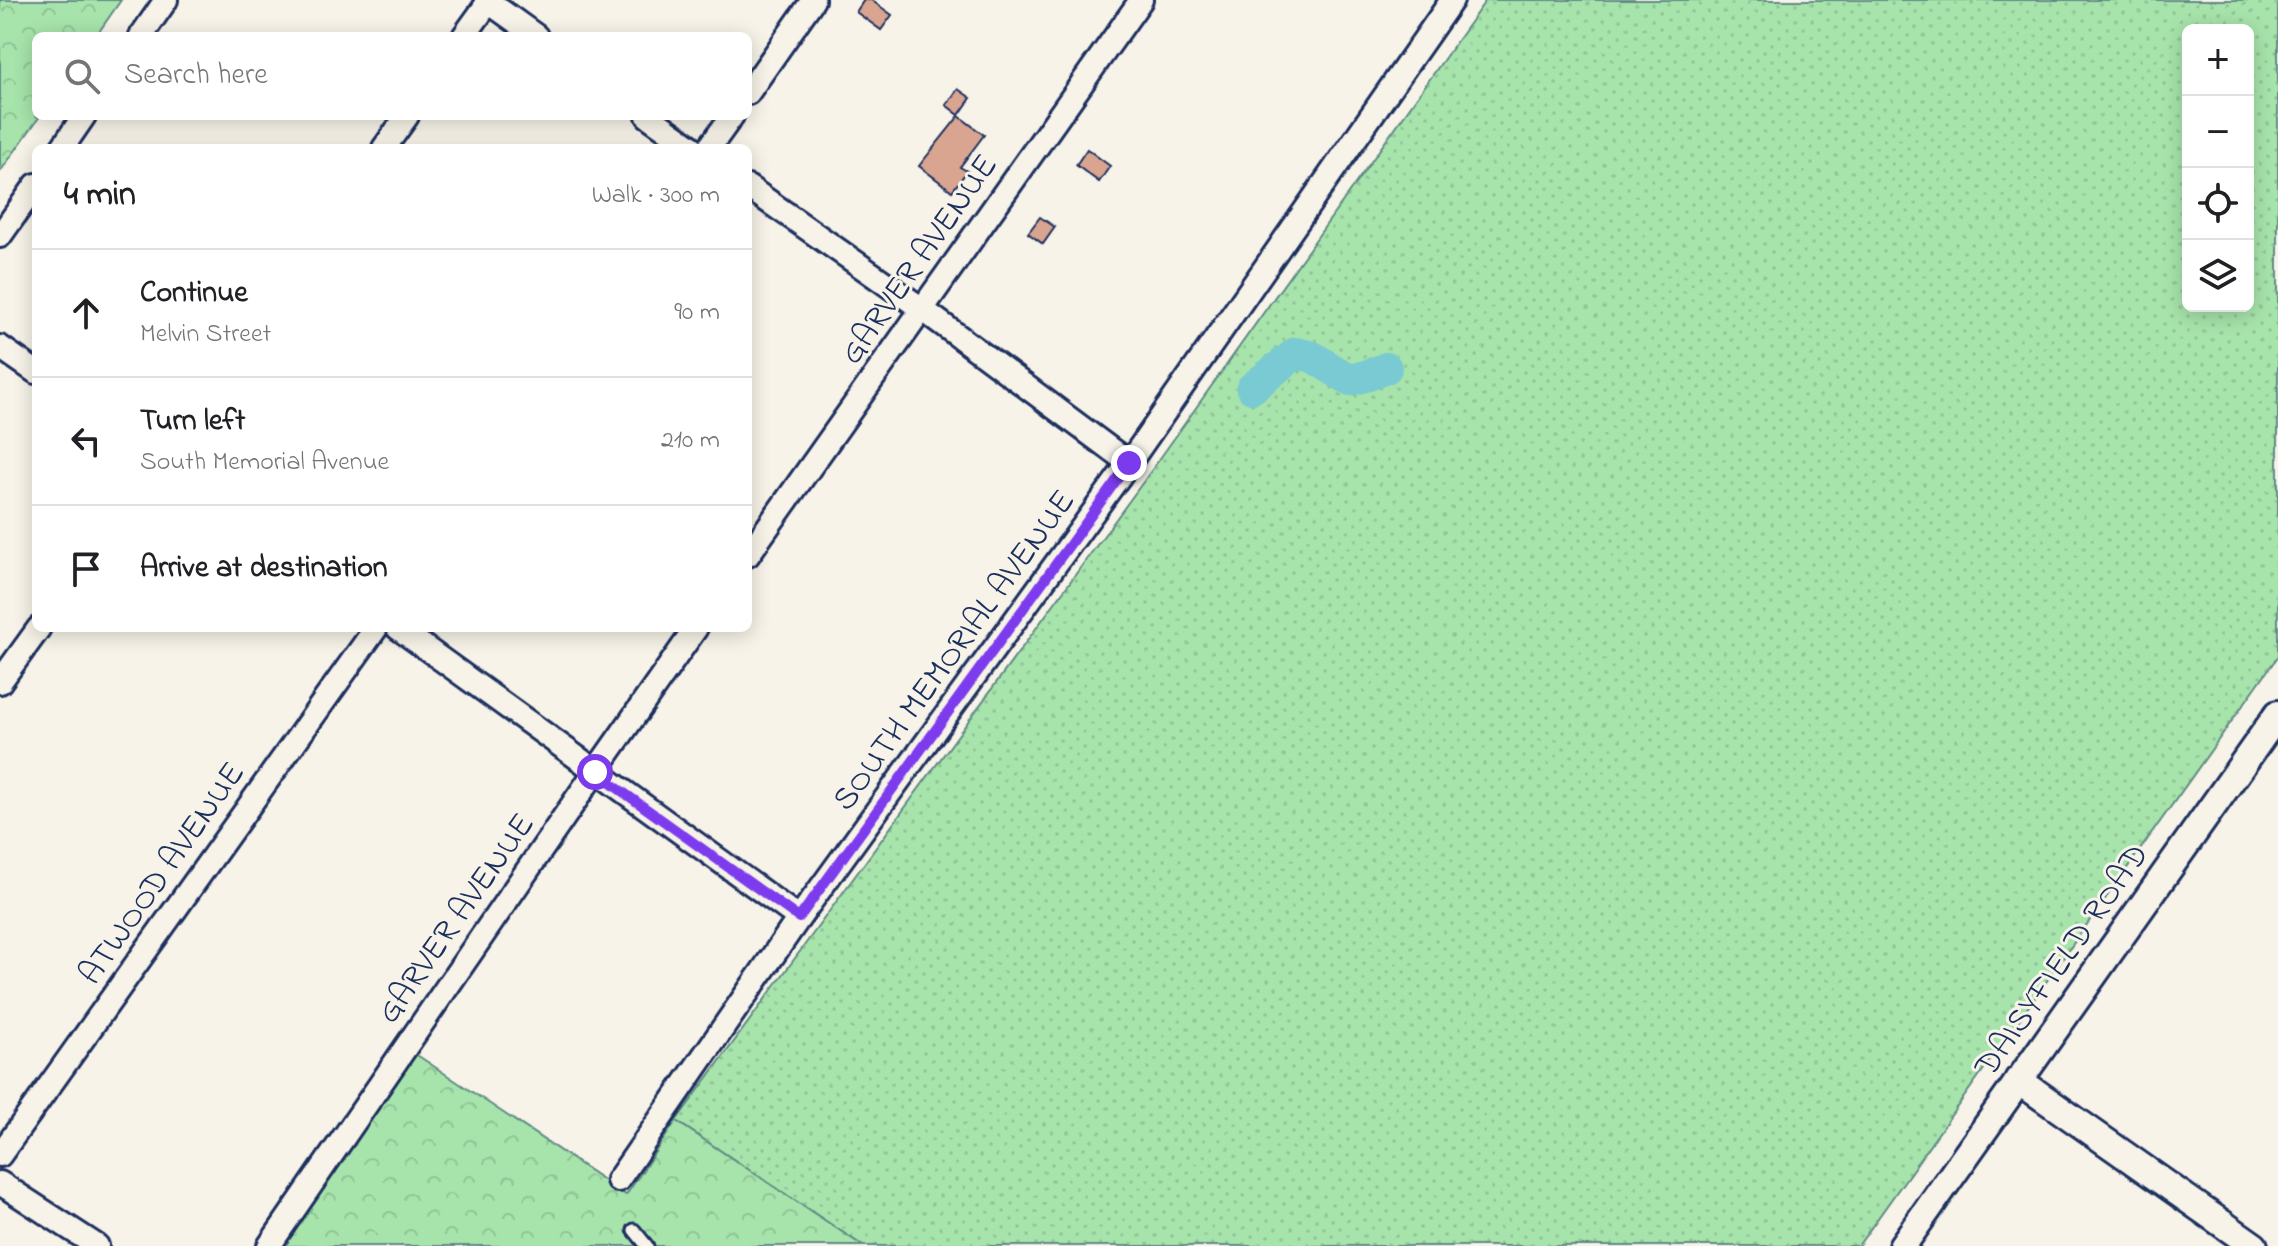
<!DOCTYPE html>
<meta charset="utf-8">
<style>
:root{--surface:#fff;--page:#f6f6f6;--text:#202124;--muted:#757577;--line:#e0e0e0}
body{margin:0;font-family:"Indie Flower",sans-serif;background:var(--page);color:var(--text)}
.controls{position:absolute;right:24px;top:24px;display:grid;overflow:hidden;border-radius:12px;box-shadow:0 4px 20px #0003}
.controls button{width:72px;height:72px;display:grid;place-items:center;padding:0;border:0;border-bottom:2px solid var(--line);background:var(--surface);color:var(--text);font:40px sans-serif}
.stop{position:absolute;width:24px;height:24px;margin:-18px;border:6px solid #7c3aed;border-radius:50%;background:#fff}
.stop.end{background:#7c3aed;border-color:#fff;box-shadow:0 2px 8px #0008}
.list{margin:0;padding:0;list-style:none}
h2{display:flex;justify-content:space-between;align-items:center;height:104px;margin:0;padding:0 32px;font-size:34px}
h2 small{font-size:26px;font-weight:400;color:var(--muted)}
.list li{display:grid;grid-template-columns:52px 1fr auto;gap:24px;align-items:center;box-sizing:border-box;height:128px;padding:0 32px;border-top:2px solid var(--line)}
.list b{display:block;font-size:30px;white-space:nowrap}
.list p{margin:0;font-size:26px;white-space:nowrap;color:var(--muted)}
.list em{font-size:26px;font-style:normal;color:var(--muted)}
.icon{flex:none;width:44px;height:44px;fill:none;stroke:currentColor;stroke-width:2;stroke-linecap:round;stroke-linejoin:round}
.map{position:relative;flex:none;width:2278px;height:1246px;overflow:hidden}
.search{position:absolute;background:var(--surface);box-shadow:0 4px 20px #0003;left:32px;top:32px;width:720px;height:88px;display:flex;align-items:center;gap:20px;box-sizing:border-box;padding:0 28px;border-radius:12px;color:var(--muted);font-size:30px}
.panel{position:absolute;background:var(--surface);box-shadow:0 4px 20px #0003;left:32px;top:144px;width:720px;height:488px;border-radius:12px}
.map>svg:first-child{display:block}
</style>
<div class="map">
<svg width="2278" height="1246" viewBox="0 0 2278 1246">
<defs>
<pattern id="grass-dots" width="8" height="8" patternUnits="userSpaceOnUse" patternTransform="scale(2)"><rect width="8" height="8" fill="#a7e4ab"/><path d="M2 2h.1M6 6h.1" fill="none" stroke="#8fc496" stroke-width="1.8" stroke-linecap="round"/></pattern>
<pattern id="park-crowns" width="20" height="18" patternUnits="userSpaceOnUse" patternTransform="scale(2)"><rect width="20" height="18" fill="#a7e4ab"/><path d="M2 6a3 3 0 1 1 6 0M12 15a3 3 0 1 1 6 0" fill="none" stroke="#8fc496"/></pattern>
</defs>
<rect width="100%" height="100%" fill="#f7f3e8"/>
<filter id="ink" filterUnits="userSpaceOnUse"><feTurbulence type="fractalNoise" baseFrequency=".0125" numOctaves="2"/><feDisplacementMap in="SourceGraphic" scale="16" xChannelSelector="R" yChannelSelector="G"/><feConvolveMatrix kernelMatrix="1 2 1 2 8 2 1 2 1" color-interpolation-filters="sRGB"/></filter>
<g filter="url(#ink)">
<!-- grass -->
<path fill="url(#grass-dots)" stroke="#618a84" stroke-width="2" fill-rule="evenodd" d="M1486,0H2278V656L1858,1246H863L676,1121L1146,478ZM2188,30H2248V306H2188Z"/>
<!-- park -->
<g fill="url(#park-crowns)" stroke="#618a84" stroke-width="2">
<path d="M0,0H121L96,36H36V116H40L0,172Z"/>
<path d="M411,1051L626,1195L676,1121L863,1246H281Z"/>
</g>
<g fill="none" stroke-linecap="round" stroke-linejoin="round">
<!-- river -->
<path stroke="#79cad2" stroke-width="32" d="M1252,388L1296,353L1313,357L1350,380L1369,375L1386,368"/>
</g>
<!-- building -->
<g fill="#daa590" stroke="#1b2f5e" stroke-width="2">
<path d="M864,0H871L892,15L881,30L856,12Z"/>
<path d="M958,89L971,98L959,115L946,105Z"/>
<path d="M959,116L984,135L960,167L967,171L952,191L919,166Z"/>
<path d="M1087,149L1110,166L1099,182L1076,165Z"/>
<path d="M1040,217L1055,227L1043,244L1028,233Z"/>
</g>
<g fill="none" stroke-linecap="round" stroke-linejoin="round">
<defs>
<path id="service" d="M634,1230L647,1246"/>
<g id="minor">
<path d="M486,0L536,36"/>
<path d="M141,36L166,0"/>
<path d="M464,36L490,0"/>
<path d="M748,93L813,0"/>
<path d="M648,116L693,148"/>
<path d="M62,148L84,116"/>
<path d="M384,148L407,116"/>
<path d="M709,148L732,116"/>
<path d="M748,187L922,309L1129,463"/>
<path d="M0,236L36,185"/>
<path d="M0,347L36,372"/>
<path d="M748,555L1141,0"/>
<path d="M398,628L799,918"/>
<path d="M0,682L39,628"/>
<path d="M0,1155L376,628"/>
<path d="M618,1180L799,918L1129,463L1452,0"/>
<path d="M0,1183L97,1246"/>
<path d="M269,1246L595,772L696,628"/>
</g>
<g id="tertiary">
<path d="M2018,1080L2254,1246"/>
<path d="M1902,1246L2278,714"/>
</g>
</defs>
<!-- service casing -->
<use href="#service" stroke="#1b2f5e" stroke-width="17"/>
<!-- minor casing -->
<use href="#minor" stroke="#1b2f5e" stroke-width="28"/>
<!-- tertiary casing -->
<use href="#tertiary" stroke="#1b2f5e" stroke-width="32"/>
<!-- service -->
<use href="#service" stroke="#f7f3e8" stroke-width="11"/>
<!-- minor -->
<use href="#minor" stroke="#f7f3e8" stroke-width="22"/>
<!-- tertiary -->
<use href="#tertiary" stroke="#f7f3e8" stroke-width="26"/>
</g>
</g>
<g fill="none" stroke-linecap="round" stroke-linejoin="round" filter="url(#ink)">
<!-- route -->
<path stroke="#7c3aed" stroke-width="10" d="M595,772L799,918L1129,463"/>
</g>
<g text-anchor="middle" stroke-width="6" stroke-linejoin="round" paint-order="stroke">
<!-- street labels -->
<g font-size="34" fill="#1b2f5e" stroke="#f7f3e8">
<text transform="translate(917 258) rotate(-55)" y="12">GARVER AVENUE</text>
<text transform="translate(952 649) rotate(-54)" y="12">SOUTH MEMORIAL AVENUE</text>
<text transform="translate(160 872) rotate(-55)" y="12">ATWOOD AVENUE</text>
<text transform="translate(454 917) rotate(-55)" y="12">GARVER AVENUE</text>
<text transform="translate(2060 959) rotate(-55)" y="12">DAISYFIELD ROAD</text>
</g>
</g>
</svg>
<div class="controls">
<button>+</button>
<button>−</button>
<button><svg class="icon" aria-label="locate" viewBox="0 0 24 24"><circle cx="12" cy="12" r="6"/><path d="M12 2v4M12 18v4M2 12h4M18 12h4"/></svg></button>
<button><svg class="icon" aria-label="layers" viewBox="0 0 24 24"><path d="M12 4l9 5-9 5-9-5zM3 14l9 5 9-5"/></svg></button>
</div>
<div class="stop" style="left:595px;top:772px"></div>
<div class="stop end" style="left:1129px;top:463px"></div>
<div class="search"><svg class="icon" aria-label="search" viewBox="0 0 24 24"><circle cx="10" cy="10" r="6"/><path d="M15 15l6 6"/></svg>Search here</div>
<section class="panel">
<h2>4 min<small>Walk · 300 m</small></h2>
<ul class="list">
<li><svg class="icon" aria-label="ahead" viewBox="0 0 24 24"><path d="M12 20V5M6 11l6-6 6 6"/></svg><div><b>Continue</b><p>Melvin Street</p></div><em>90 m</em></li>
<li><svg class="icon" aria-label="left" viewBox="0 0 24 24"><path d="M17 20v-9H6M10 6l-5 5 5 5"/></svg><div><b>Turn left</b><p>South Memorial Avenue</p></div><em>210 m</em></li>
<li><svg class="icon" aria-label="arrive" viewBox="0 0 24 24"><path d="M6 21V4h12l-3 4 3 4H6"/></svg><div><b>Arrive at destination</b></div></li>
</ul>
</section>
</div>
